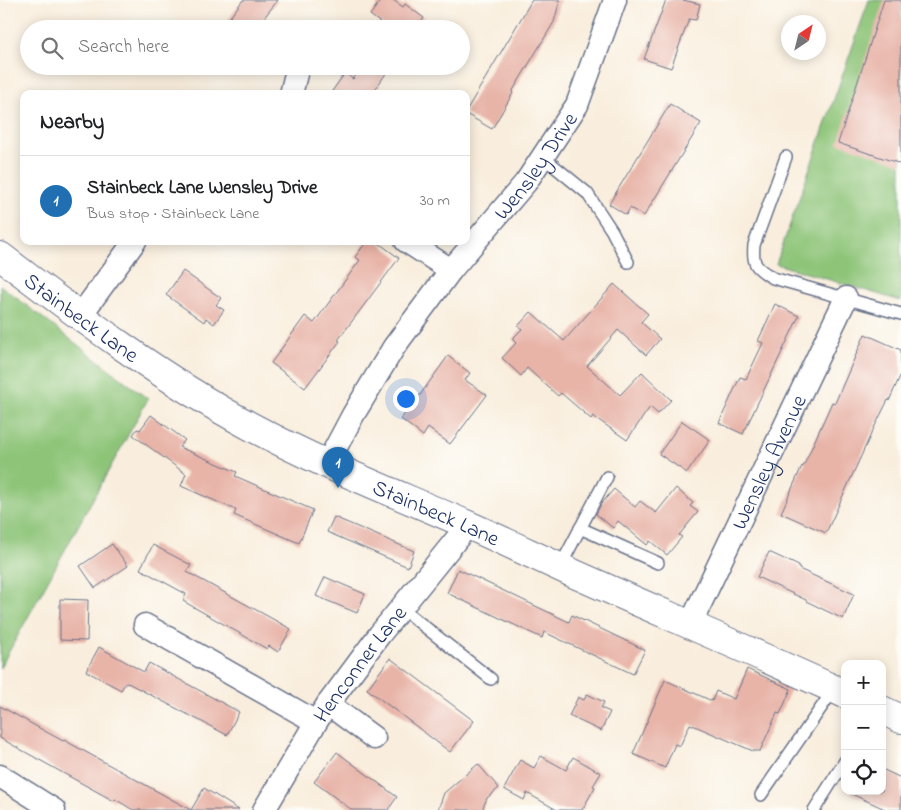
<!DOCTYPE html>
<meta charset="utf-8">
<style>
:root{--surface:#fff;--page:#f2f2f2;--text:#202124;--muted:#757577;--line:#e0e0e0;--accent:#1f6fb2}
body{margin:0;font-family:"Indie Flower",sans-serif;background:var(--page);color:var(--text)}
.controls{position:absolute;right:15px;bottom:15px;display:grid;overflow:hidden;border-radius:10px;box-shadow:0 2px 12px #0003}
.controls button{width:45px;height:45px;display:grid;place-items:center;padding:0;border:0;border-bottom:1px solid var(--line);background:var(--surface);color:var(--text);font:25px sans-serif}
.compass{position:absolute;left:781px;top:15px;width:45px;height:45px;border-radius:50%;background:var(--surface);box-shadow:0 2px 12px #0003;rotate:35deg}
.you{position:absolute;left:405px;top:398px;width:18px;height:18px;margin:-12px;border:4px solid #fff;border-radius:50%;background:#1a73e8;box-shadow:0 0 0 8px #1a73e833}
.badge{display:grid;place-items:center;width:32px;height:32px;border-radius:50%;background:var(--accent);color:#fff;font-size:16px;font-weight:700}
.pin{position:absolute;translate:-50% -41px;filter:drop-shadow(0 1px 2px #0008)}
.pin::after{content:'';position:absolute;top:26px;width:18px;height:15px;background:inherit;clip-path:polygon(0 0,100% 0,50% 100%)}
.list{margin:0;padding:0;list-style:none}
h2{display:flex;justify-content:space-between;align-items:center;height:65px;margin:0;padding:0 20px;font-size:21px}
h2 small{font-size:16px;font-weight:400;color:var(--muted)}
.list li{display:grid;grid-template-columns:32px 1fr auto;gap:15px;align-items:center;box-sizing:border-box;height:90px;padding:0 20px;border-top:1px solid var(--line)}
.list b{display:block;font-size:19px;white-space:nowrap}
.list p{margin:0;font-size:16px;white-space:nowrap;color:var(--muted)}
.list em{font-size:16px;font-style:normal;color:var(--muted)}
.icon{flex:none;width:28px;height:28px;fill:none;stroke:currentColor;stroke-width:2;stroke-linecap:round;stroke-linejoin:round}
.map{position:relative;flex:none;width:901px;height:810px;overflow:hidden}
.search{position:absolute;background:var(--surface);box-shadow:0 2px 12px #0003;left:20px;top:20px;width:450px;height:55px;display:flex;align-items:center;gap:12px;box-sizing:border-box;padding:0 18px;border-radius:28px;color:var(--muted);font-size:19px}
.panel{position:absolute;background:var(--surface);box-shadow:0 2px 12px #0003;left:20px;top:90px;width:450px;height:155px;border-radius:10px}
.map>svg:first-child{display:block}
</style>
<div class="map">
<svg width="901" height="810" viewBox="0 0 901 810">
<rect width="100%" height="100%" fill="#fdfcf7"/>
<filter id="ink" filterUnits="userSpaceOnUse"><feTurbulence type="fractalNoise" baseFrequency=".02" numOctaves="2"/><feDisplacementMap in="SourceGraphic" scale="10" xChannelSelector="R" yChannelSelector="G"/><feConvolveMatrix kernelMatrix="1 2 1 2 8 2 1 2 1" color-interpolation-filters="sRGB"/></filter>
<filter id="wash" filterUnits="userSpaceOnUse"><feTurbulence type="fractalNoise" baseFrequency=".0096" numOctaves="4" result="noise"/><feDisplacementMap in="SourceGraphic" scale="20" xChannelSelector="R" yChannelSelector="G"/><feGaussianBlur stdDeviation="1.12" result="paint"/><feColorMatrix in="noise" values="0 0 0 0 0 0 0 0 0 0 0 0 0 0 0 0 0 1.4 0 .05"/><feComposite in="paint" operator="in"/></filter>
<g filter="url(#wash)">
<rect width="100%" height="100%" fill="#f9eedd"/>
<!-- green -->
<g fill="#8dc478" stroke="#547a6b">
<path d="M869,0H901V301L776,264Z"/>
<path d="M0,285L148,399L0,668Z"/>
</g>
<g id="blocks">
<!-- building -->
<g fill="#e8b4a8">
<path d="M243,0H278L255,29H221Z"/>
<path d="M381,0H393L403,7L405,4L424,18L417,29H389L370,15Z"/>
<path d="M532,0H560L554,22L512,92L513,93L492,129L466,114V111Z"/>
<path d="M666,0H683L700,4L696,20L689,19L671,68L644,59Z"/>
<path d="M884,0H901V164L838,143Z"/>
<path d="M362,66H391L372,94H330L345,73L353,79Z"/>
<path d="M670,104L701,123L644,216L630,208L626,215L609,204Z"/>
<path d="M367,241H376L399,258L338,340L340,341L305,388L271,363L305,316L314,323L360,260L355,257Z"/>
<path d="M183,271L221,298L216,305L224,310L214,324L206,318L204,322L166,295Z"/>
<path d="M614,284L648,314L641,322L660,339L646,355L618,330L587,366L620,395L642,372L671,400L658,414L650,407L627,440L593,416L591,419L561,393L558,396L527,368L521,376L502,358L516,343L512,339L522,329L518,326L531,312L564,341Z"/>
<path d="M775,304L799,316L743,434L719,423L740,377L746,379L763,343L758,341Z"/>
<path d="M865,334L901,350V374L889,401L888,400L872,432L826,533L781,513L802,466L803,467L832,402L835,403Z"/>
<path d="M448,356L470,373L465,380L487,395L450,444L428,428L423,436L401,419L414,401L415,402Z"/>
<path d="M151,415L185,440L179,447L237,472L235,476L313,510L299,543L234,515L236,510L181,486L186,474L133,435L137,429L140,430Z"/>
<path d="M682,421L710,440L687,473L659,454Z"/>
<path d="M676,488L693,503L690,506L698,512L679,535L682,537L667,555L650,541L647,545L618,521L613,528L596,514L601,504L614,489L635,507L640,501L656,513Z"/>
<path d="M334,517L414,551L408,567L327,532Z"/>
<path d="M112,544L128,566L95,588L80,566Z"/>
<path d="M153,545L191,565L187,572L291,629L278,652L269,646L267,649L183,601L186,594L140,569Z"/>
<path d="M769,552L799,566V569L854,594L843,619L806,601V600L757,577Z"/>
<path d="M458,569L569,622L572,615L645,650L633,674L544,632L542,638L447,593Z"/>
<path d="M325,577L365,594L357,613L316,596Z"/>
<path d="M60,599L88,600L87,641L60,640Z"/>
<path d="M99,647L144,672L149,663L239,712L227,735L126,682L121,690L86,671Z"/>
<path d="M390,658L474,721L450,752L367,689Z"/>
<path d="M747,669L791,689L780,714L777,713L760,751H753L690,724L680,746L675,744L665,768L633,754L665,680L712,701L716,691L734,699Z"/>
<path d="M587,694L604,702L601,708L610,712L601,731L569,716L578,697L584,700Z"/>
<path d="M0,706L41,729L63,741L64,740L191,810H133L115,799L114,801L63,773L0,738Z"/>
<path d="M337,752L397,797L388,810H352L314,782Z"/>
<path d="M541,756L566,770L573,757L601,773L593,786L595,787L582,810H557L527,793L524,800L504,789L520,760L534,768Z"/>
<path d="M478,764L499,788L487,798L482,810H438L444,793Z"/>
<path d="M882,769L901,778V810H887L845,791H882Z"/>
<path d="M204,788L239,810H191Z"/>
</g>
</g>
</g>
<g filter="url(#ink)">
<use href="#blocks" fill-opacity="0" stroke="#69728a" stroke-width="1"/>
<g fill="none" stroke-linecap="round" stroke-linejoin="round">
<defs>
<g id="lane">
<path d="M543,157L587,193L612,231L628,262"/>
<path d="M786,157L754,245C752,265 756,268 773,278L901,314"/>
<path d="M580,528L658,563"/>
<path d="M560,567L607,477"/>
<path d="M401,608L491,679"/>
<path d="M761,795L834,689"/>
<path d="M814,810L845,761"/>
</g>
<g id="street">
<path d="M291,94L298,66"/>
<path d="M406,241L451,270"/>
<path d="M80,316L135,241"/>
<path id="s1" d="M327,464L353,415L394,347L451,270L526,182L577,105L615,0"/>
<path d="M145,625L316,722"/>
<path id="s2" d="M690,625L846,298"/>
<path d="M328,704L374,738"/>
<path d="M0,776L54,810"/>
<path id="s3" d="M264,810L316,722L328,704L380,634L468,525"/>
</g>
<g id="secondary">
<path id="s4" d="M0,256C80,317 161,378 250,426C320,464 395,493 468,525C502,540 535,556 568,571C660,612 753,652 845,694"/>
<path d="M882,710L901,719"/>
</g>
</defs>
<!-- lane casing -->
<use href="#lane" stroke="#69728a" stroke-width="14"/>
<!-- street casing -->
<use href="#street" stroke="#69728a" stroke-width="25"/>
<!-- secondary casing -->
<use href="#secondary" stroke="#69728a" stroke-width="30"/>
<!-- lane -->
<use href="#lane" stroke="#fff" stroke-width="11"/>
<!-- street -->
<use href="#street" stroke="#fff" stroke-width="22"/>
<!-- secondary -->
<use href="#secondary" stroke="#fff" stroke-width="28"/>
</g>
</g>
<g text-anchor="middle" stroke-width="4.5" stroke-linejoin="round" paint-order="stroke">
<!-- street labels -->
<g font-size="22" fill="#1b2f5e" stroke="#fdfcf7">
<text dy="8" stroke="none"><textPath href="#s1" startOffset="365">Wensley Drive</textPath></text>
<text dy="8" stroke="none"><textPath href="#s4" startOffset="102">Stainbeck Lane</textPath></text>
<text dy="8" stroke="none"><textPath href="#s2" startOffset="181">Wensley Avenue</textPath></text>
<text dy="8" stroke="none"><textPath href="#s4" startOffset="508">Stainbeck Lane</textPath></text>
<text dy="8" stroke="none"><textPath href="#s3" startOffset="175">Henconner Lane</textPath></text>
</g>
</g>
</svg>
<div class="controls">
<button>+</button>
<button>−</button>
<button><svg class="icon" aria-label="locate" viewBox="0 0 24 24"><circle cx="12" cy="12" r="6"/><path d="M12 2v4M12 18v4M2 12h4M18 12h4"/></svg></button>
</div>
<svg class="compass" viewBox="-18 -18 36 36"><path d="M0-13l5 13h-10z" fill="#e53935"/><path d="M0 13l5-13h-10z" fill="#757577"/></svg>
<div class="you"></div>
<div class="pin badge" style="left:338px;top:488px">1</div>
<div class="search"><svg class="icon" aria-label="search" viewBox="0 0 24 24"><circle cx="10" cy="10" r="6"/><path d="M15 15l6 6"/></svg>Search here</div>
<section class="panel">
<h2>Nearby<small></small></h2>
<ul class="list">
<li><span class="badge">1</span><div><b>Stainbeck Lane Wensley Drive</b><p>Bus stop · Stainbeck Lane</p></div><em>30 m</em></li>
</ul>
</section>
</div>
